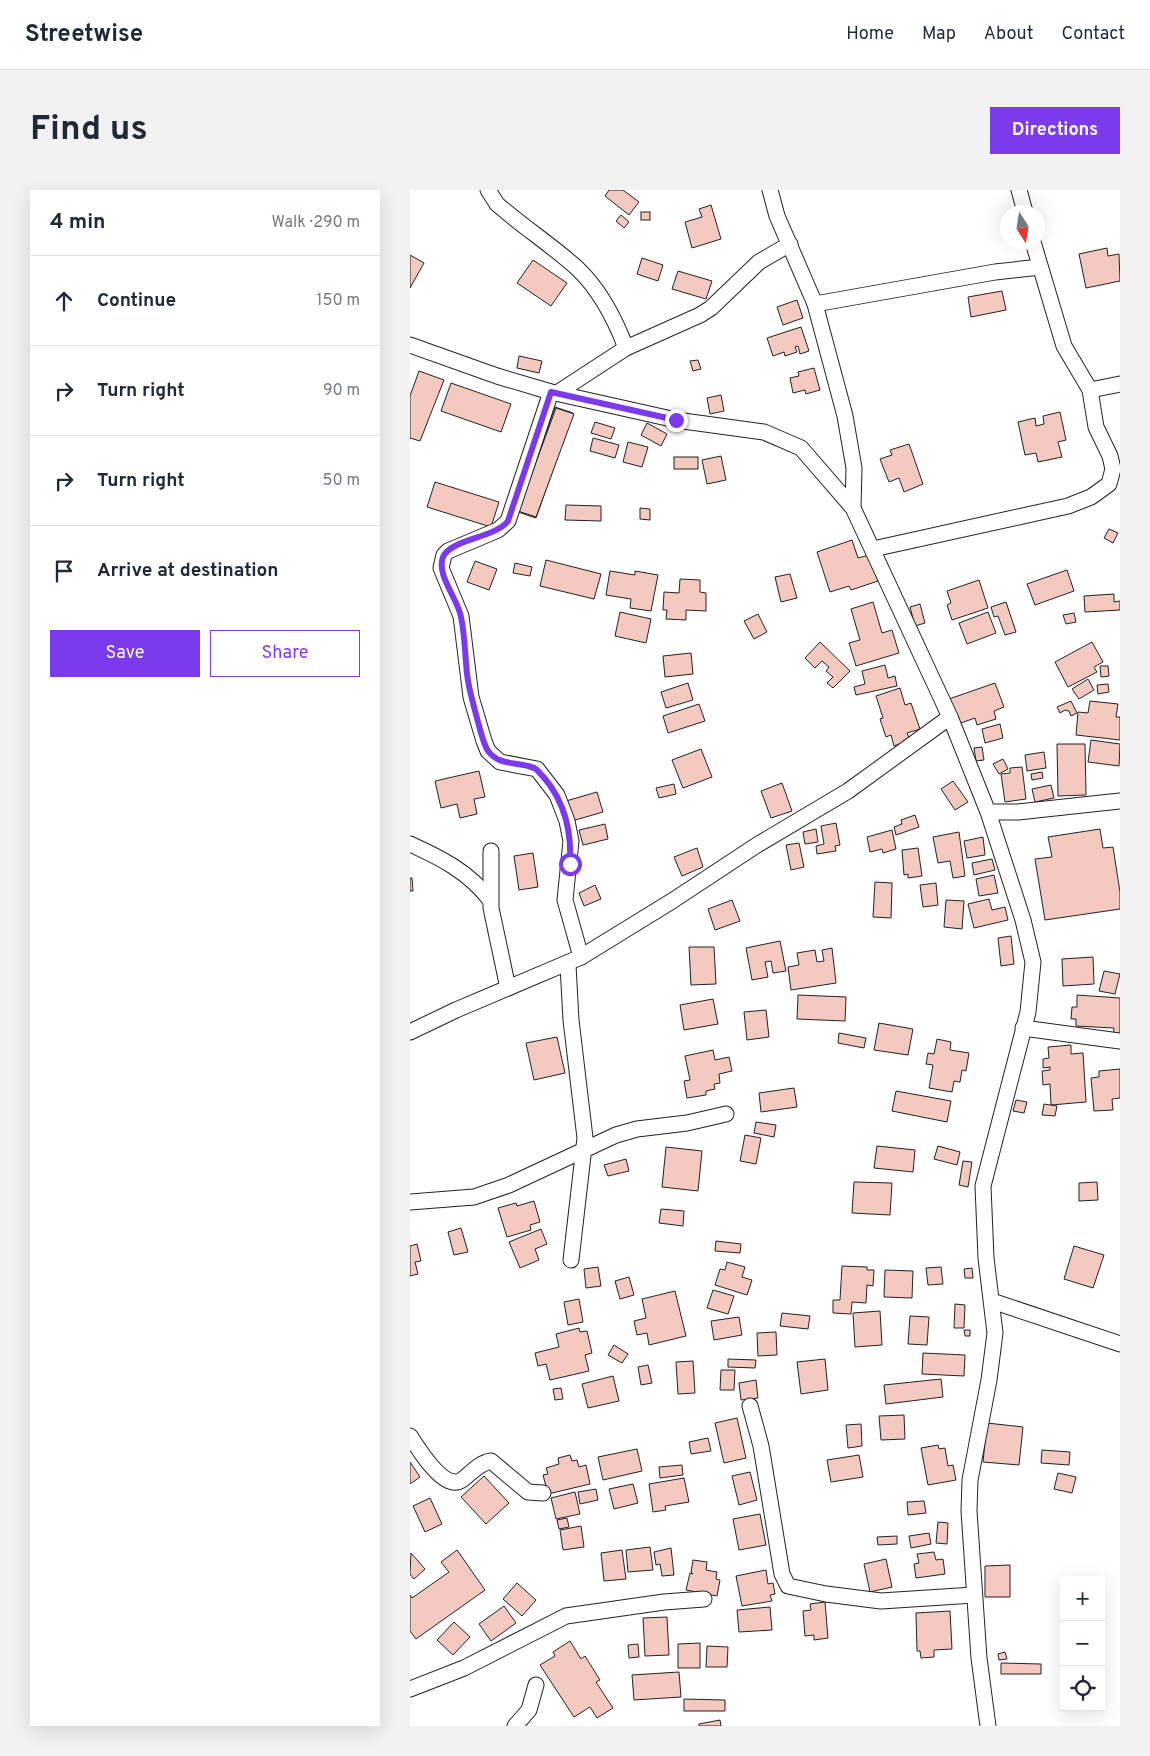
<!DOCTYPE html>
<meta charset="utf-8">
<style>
:root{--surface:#fff;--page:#f2f2f3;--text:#1f2937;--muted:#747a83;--line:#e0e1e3;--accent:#7c3aed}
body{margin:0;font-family:Overpass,sans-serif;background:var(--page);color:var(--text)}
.controls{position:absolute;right:15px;bottom:15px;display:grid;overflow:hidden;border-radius:0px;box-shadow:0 5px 20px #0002}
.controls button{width:45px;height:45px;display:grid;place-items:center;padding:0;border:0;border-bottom:1px solid var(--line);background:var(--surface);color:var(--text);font:25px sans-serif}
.compass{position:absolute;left:590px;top:15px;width:45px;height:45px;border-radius:50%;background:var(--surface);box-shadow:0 5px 20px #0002;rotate:168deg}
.stop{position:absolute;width:15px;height:15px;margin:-11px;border:4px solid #7c3aed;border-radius:50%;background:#fff}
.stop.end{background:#7c3aed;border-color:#fff;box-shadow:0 1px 5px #0008}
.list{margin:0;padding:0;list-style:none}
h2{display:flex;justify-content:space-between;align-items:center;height:65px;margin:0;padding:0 20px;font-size:21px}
h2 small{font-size:16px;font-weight:400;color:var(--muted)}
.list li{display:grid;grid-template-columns:32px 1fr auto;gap:15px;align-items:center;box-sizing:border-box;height:90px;padding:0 20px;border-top:1px solid var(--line)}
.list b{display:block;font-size:19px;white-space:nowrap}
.list em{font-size:16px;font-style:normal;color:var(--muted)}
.actions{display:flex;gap:10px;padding:15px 20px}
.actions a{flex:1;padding:11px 0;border:1px solid var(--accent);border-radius:0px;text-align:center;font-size:18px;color:var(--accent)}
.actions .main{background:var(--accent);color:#fff}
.icon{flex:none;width:28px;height:28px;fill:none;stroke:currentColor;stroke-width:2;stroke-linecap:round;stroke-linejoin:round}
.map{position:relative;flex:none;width:710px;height:1536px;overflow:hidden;border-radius:0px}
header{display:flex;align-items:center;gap:30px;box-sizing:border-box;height:70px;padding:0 25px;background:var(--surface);border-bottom:1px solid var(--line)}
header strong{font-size:24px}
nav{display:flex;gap:28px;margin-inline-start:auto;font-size:18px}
.intro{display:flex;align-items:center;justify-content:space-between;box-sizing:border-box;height:120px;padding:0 30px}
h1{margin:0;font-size:35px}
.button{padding:12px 22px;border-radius:0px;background:var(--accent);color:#fff;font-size:18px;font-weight:700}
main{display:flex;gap:30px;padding:0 30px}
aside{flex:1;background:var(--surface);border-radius:0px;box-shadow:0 5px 20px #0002}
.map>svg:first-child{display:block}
</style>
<header>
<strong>Streetwise</strong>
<nav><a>Home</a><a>Map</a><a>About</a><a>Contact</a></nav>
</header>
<div class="intro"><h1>Find us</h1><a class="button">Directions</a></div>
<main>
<aside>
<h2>4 min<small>Walk · 290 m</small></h2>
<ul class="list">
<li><svg class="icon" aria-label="ahead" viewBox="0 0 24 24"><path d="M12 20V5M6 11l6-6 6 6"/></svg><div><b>Continue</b></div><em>150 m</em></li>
<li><svg class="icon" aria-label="right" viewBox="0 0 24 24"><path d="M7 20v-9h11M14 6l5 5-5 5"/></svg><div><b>Turn right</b></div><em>90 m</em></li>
<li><svg class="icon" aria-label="right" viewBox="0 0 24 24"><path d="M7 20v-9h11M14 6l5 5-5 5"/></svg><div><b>Turn right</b></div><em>50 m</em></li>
<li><svg class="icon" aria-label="arrive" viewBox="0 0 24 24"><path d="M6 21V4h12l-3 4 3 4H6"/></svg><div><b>Arrive at destination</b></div></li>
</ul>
<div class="actions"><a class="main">Save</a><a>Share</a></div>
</aside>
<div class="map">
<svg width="710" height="1536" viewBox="0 0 710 1536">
<rect width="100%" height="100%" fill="#fff"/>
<!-- building -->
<g fill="#f3c9c0" stroke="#222">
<path d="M199,0H213L229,12L219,25L195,6Z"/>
<path d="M301,15L311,49L282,58L275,32L292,27L289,19Z"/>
<rect x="231" y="22" width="9" height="8"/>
<path d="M211,25L219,32L214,38L206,31Z"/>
<path d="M697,58L698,66L709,64L710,91L676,98L669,64Z"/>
<path d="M0,65L14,73L0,98Z"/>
<path d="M232,68L253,75L248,91L227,84Z"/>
<path d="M123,70L157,93L141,116L107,93Z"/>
<path d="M268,81L302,91L296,109L262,99Z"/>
<path d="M592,101L596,120L561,127L558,107Z"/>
<path d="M387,110L393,128L373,135L367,117Z"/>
<path d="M391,137L399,161L390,164L388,156L385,157L387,162L375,166L374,162L363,166L357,148Z"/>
<path d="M109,166L132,171L129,183L107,178Z"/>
<path d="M288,170L291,179L283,181L280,171Z"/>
<path d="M404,178L410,200L396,204L395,200L383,203L380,188L389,186L388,182Z"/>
<path d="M9,181L34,190L10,251L0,248V206Z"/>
<path d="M41,193L101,214L91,242L31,221Z"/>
<path d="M311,205L314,221L300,224L297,208Z"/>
<path d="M145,217L163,223L126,328L108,322Z"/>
<path d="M146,218L164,224L126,327L108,321Z"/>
<path d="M650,222L656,250L648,252L652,267L628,272L626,263L615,265L608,232L625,228L626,236L634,234L633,226Z"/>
<path d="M185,232L205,238L201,249L181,243Z"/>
<path d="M237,233L257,244L251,256L231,245Z"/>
<path d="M183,248L209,255L205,268L180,261Z"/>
<path d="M218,252L238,257L232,277L213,272Z"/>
<path d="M499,254L513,294L494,302L489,288L479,292L470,269L482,265L480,260Z"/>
<path d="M311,266L316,290L297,294L292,270Z"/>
<rect x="264" y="267" width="24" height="12"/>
<path d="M25,292L89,312L81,337L17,317Z"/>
<path d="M156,315L191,316V331L155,330Z"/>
<path d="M230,318L240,319V330L230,329Z"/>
<path d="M699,339L708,343L703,353L694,348Z"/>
<path d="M442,350L448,368L459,365L468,391L441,400L439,396L420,402L407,362Z"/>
<path d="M136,370L191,384L184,409L130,396Z"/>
<path d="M65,371L87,379L79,400L57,392Z"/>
<path d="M105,373L122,377L120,386L103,383Z"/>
<path d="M657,380L664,401L625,415L617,394Z"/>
<path d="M200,381L225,385V381L248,385L241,421L220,418L221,409L196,405Z"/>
<path d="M380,384L387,408L371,412L365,387Z"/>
<path d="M270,389L290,390V402L296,403V421L276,420V430L256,429L257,420H253L254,402L269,403Z"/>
<path d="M569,390L578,418L542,430L537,415L541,413L537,401Z"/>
<path d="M704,404V412L710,411V420L675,422L674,406Z"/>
<path d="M463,412L472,443L482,440L489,463L446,476L439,453L450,450L441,419Z"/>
<path d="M596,412L606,442L595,445L588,426L584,427L581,417Z"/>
<path d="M510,414L515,433L505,436L500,417Z"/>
<path d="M210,422L241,429L236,453L205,446Z"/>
<path d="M578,422L586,443L557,454L549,433Z"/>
<path d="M664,423L666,432L656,434L653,425Z"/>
<path d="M348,424L357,442L344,449L334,431Z"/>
<path d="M410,452L440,481L423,498L417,493L423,487L416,481L419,477L412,471L405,478L395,468Z"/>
<path d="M682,452L693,472L684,477L687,482L658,497L645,472Z"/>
<path d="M281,463L283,484L255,487L253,466Z"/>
<path d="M475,475L478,488L485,486L487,496L446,505L444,497L455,494L452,481Z"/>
<path d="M690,476H698L699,486L691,487Z"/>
<path d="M678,489L684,500L669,509L662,499Z"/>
<path d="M278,493L283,510L256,518L251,502Z"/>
<path d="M585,493L594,517L584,521L586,529L567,535L565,528L548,534L539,509Z"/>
<path d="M698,494L699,502L688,504L687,495Z"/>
<path d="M490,498L495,515L501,513L510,539L497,543L500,550L484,556L481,545L476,547L470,529L473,528L466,506Z"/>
<path d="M661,511L667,523L661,526L659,521L655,520L650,523L647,517Z"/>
<path d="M680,511L708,514L706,527H710V550L666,545L668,522L678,523Z"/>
<path d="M289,514L295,531L258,543L253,526Z"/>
<path d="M590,534L593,548L575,553L572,539Z"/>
<path d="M681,550L710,554L709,576L678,572Z"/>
<path d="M647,554H675L676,605L648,606Z"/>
<path d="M572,557L574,570L566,571L564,558Z"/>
<path d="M291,559L302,587L273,598L262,570Z"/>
<path d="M634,562L636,578L617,581L615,565Z"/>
<path d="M593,569L598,579L589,584L583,574Z"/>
<path d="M612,577L616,609L595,612L591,584L600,583V578Z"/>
<path d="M69,581L75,607L64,609L67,624L50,628L47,614L31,618L25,591Z"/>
<path d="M632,582L633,588L622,590L621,584Z"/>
<path d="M543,591L558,612L545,620L531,599Z"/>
<path d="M372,593L382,621L361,628L351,601Z"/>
<path d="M264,594L266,604L249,608L246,598Z"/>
<path d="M641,595L644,608L625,612L622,599Z"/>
<path d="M187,602L193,622L162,631L156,611Z"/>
<path d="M505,625L509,637L486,645L484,637L492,634L491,630Z"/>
<path d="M426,633L430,655L425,656L426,661L407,664L406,656L414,654L411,636Z"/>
<path d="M195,634L198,649L173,655L169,640Z"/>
<path d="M406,639L408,652L395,654L393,642Z"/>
<path d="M690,639L693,658L703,657L710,702V719L635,730L625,669L642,667L638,647Z"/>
<path d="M482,640L486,659L473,663L472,659L460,662L457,647Z"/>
<path d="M549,642L555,686L543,688L540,671L528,673L523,647Z"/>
<path d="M573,647L575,665L557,668L554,651Z"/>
<path d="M389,653L394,677L381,680L376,655Z"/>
<path d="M287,658L293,677L272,686L264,667Z"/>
<path d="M508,658L512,686L498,688V684L494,685L492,660Z"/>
<path d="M123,663L128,697L109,700L104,666Z"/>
<path d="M582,669L585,680L564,685L562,673Z"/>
<path d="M584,685L588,703L569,706L566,689Z"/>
<path d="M0,688H2L3,701H0Z"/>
<path d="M465,692L482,693L481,728L463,727Z"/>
<path d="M526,693L528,715L513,717L510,695Z"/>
<path d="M185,695L191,709L174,716L169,703Z"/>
<path d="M579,709L582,720L595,717L598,730L564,738L558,714Z"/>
<path d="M322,710L330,731L305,740L298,719Z"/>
<path d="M536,710L554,711L552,739L534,737Z"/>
<path d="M601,746L604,774L591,776L588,748Z"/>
<path d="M370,751L376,781L363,783L361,771L355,772L358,787L342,790L336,758Z"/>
<path d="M279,757H304L306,794L281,795Z"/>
<path d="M422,758L426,793L381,800L378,777L389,775L387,763L405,760L407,772L414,771L412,760Z"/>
<path d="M683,767L684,794L653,796L652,769Z"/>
<path d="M694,781L710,784L705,804L689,801Z"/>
<path d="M388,805L436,807L435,831L387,829Z"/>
<path d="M667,805L710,808V847L703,846L704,838L666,836V829H661L662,817H667Z"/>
<path d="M303,809L308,834L274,840L270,815Z"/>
<path d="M356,820L359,847L337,850L334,822Z"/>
<path d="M469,833L503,839L498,865L464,860Z"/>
<path d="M429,843L456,848L454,858L428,853Z"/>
<path d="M147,847L155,883L124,890L116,853Z"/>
<path d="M527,849L541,852L540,860L559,863L556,881L552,880L550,892L544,891L542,902L519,898L523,875L516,874L518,863L524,864Z"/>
<path d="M661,855V864L673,863L676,912L641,915L640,894L633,895L632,881L640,880V877L633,878V869L639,868L638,857Z"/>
<path d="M303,860L305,870L319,867L322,881L309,884L310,893L304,894L305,899L296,901V905L277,908L274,891L280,890L275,866Z"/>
<path d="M710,879V908L702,909L703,920L684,921L681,888L689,887V881Z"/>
<path d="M384,898L387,917L351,922L349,903Z"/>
<path d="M486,901L541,911L537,932L482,921Z"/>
<path d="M606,910L617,912L614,923L603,921Z"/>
<path d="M634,914L647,916L645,926L632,925Z"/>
<path d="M346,932L366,935L364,947L344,943Z"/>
<path d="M335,945L351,948L346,974L330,971Z"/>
<path d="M467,956L505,960L503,982L464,978Z"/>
<path d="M528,956L550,962L547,975L524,969Z"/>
<path d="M256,957L292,961L288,1001L252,997Z"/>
<path d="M216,969L219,981L198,986L194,975Z"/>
<path d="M553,971L562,972L558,997L549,995Z"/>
<path d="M444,992L482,993L480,1025L442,1023Z"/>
<path d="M687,992L688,1010L669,1011V993Z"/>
<path d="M124,1011L130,1032L120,1035L121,1040L97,1047L88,1018L106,1013L107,1016Z"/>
<path d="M251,1019L274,1021L273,1036L249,1033Z"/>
<path d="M51,1038L58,1062L44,1065L38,1042Z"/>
<path d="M131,1039L137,1054L125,1059L129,1070L110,1078L99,1052Z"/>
<path d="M306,1051L331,1054L330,1063L305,1061Z"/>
<path d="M7,1054L11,1071L5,1072L8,1084L0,1086V1056Z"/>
<path d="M664,1056L694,1065L683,1098L654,1089Z"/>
<path d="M317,1072L335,1077L332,1087L342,1090L337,1105L305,1095L310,1079L315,1080Z"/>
<path d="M432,1076L457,1077V1080H464L463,1096L457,1095L456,1113L442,1112L441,1124L423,1123V1110H430Z"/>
<path d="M188,1077L191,1096L176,1098L174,1079Z"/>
<path d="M531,1077L533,1094L518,1095L516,1078Z"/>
<path d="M562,1078L563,1088H555L554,1079Z"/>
<path d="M475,1080L503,1081L502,1108L474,1107Z"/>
<path d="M219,1087L224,1105L210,1109L205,1091Z"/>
<path d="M303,1100L324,1106L318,1124L297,1118Z"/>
<path d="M265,1101L276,1146L239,1155L237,1143L227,1145L224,1131L236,1128L232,1109Z"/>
<path d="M169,1109L173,1132L158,1135L154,1112Z"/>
<path d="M545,1114L555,1115L554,1138H544Z"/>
<path d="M470,1121L472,1155L445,1157L443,1123Z"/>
<path d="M372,1123L400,1126L398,1139L370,1136Z"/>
<path d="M500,1126L519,1127L517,1155L498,1154Z"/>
<path d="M329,1127L332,1145L304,1150L301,1131Z"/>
<path d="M169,1138L170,1142L177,1141L182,1163L175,1165L179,1181L140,1190L136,1174L128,1176L125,1163L149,1157L146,1144Z"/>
<path d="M554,1140H560V1146H555Z"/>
<path d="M366,1142L367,1165L348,1166L347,1143Z"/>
<path d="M204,1155L218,1164L212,1173L198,1165Z"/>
<path d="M513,1163L555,1165L554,1186L512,1184Z"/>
<path d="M318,1169L346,1170L345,1178L318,1177Z"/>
<path d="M415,1169L418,1200L391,1204L387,1172Z"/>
<path d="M283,1171L285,1203L268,1204L266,1172Z"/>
<path d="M238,1175L242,1193L231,1195L228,1177Z"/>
<path d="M311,1180H325L324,1200H310Z"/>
<path d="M203,1186L209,1211L178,1218L172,1194Z"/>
<path d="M531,1189L533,1207L476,1214L474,1195Z"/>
<path d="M346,1190L348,1208L331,1210L329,1193Z"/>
<path d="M151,1198L153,1209L145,1210L143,1199Z"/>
<path d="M494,1225L495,1249L471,1250L469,1226Z"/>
<path d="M327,1228L336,1268L314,1273L305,1233Z"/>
<path d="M577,1233L613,1237L609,1275L573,1272Z"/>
<path d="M451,1234L452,1256L438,1258L436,1235Z"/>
<path d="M298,1248L301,1261L281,1264L279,1252Z"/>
<path d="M528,1255L529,1259L535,1258L538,1276L543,1275L546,1290L518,1295L511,1258Z"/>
<path d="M227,1259L232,1281L193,1290L188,1267Z"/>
<path d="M632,1260L660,1262L659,1275L631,1273Z"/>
<path d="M160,1265L162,1271L167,1270L169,1277L176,1275L180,1294L138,1304L133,1285L138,1284L136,1278L149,1274L148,1268Z"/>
<path d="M449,1265L453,1287L421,1292L417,1270Z"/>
<path d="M0,1272L10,1287L0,1294Z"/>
<path d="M272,1275L273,1285L250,1288L249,1277Z"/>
<path d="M340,1282L347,1310L329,1315L322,1286Z"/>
<path d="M648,1283L666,1287L662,1303L644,1299Z"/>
<path d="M74,1286L99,1313L76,1334L51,1307Z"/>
<path d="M274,1288L279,1312L255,1316L256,1320L243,1322L239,1294Z"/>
<path d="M223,1294L228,1313L204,1319L199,1299Z"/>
<path d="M186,1299L188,1310L170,1314L168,1302Z"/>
<path d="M165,1302L170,1324L146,1329L141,1308Z"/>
<path d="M20,1308L32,1334L15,1342L3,1316Z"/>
<path d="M514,1311L516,1323L498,1325L497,1312Z"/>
<path d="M350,1324L356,1355L329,1360L323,1329Z"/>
<path d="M157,1328L159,1337L149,1339L147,1330Z"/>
<path d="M528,1332L538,1333L537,1354L526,1353Z"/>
<path d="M171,1336L174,1357L153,1360L150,1340Z"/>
<path d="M519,1343L521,1354L501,1358L499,1346Z"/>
<path d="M487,1346V1354L468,1355L467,1347Z"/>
<path d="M240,1357L243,1380L218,1382L216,1360Z"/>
<path d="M261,1358L264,1385L252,1386L250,1374L246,1375L244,1362Z"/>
<path d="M47,1360L75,1400L6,1449L0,1441V1405L2,1408L39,1382L31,1372Z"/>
<path d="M212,1360L216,1389L194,1391L191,1363Z"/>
<path d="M524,1362L526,1370L533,1369L535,1384L506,1388L504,1374L509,1373L507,1364Z"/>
<path d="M1,1363L15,1379L4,1389L0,1384Z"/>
<path d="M476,1369L482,1397L460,1402L454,1374Z"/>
<path d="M283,1370L297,1372L296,1380L307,1382L306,1389L310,1390L307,1406L276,1400L280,1383L283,1384L281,1382Z"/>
<path d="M600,1375V1407H575V1376Z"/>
<path d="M356,1380L358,1394L363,1393L365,1404L360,1405L362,1411L332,1416L326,1386Z"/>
<path d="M107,1393L126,1410L112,1426L93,1409Z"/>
<path d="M415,1412L418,1448L404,1450V1445L395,1446L393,1421L401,1420L400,1414Z"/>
<path d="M94,1416L106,1433L81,1451L69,1434Z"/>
<path d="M360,1417L362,1440L329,1442L327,1420Z"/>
<path d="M540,1421L542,1459L524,1460V1467L511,1468L510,1461H507L506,1423Z"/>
<path d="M257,1427L259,1465L235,1466L233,1428Z"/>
<path d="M44,1432L60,1447L43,1465L27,1450Z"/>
<path d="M160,1451L171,1469L175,1466L190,1490L186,1492L203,1518L187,1528L180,1517L164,1527L130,1475L145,1466L143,1462Z"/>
<path d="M290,1453V1478H268V1454Z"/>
<path d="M228,1454L229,1467L219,1468L218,1455Z"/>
<path d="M297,1456L318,1457L317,1477H296Z"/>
<path d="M595,1462L597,1469L589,1470L588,1464Z"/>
<path d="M591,1473L631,1474V1484H591Z"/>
<path d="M269,1482L271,1507L224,1510L222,1485Z"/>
<path d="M274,1509L315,1510V1521H274Z"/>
<path d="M310,1530L311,1536H289V1534Z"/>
</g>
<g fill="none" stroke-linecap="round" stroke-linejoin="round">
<defs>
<g id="street">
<path d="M78,0L87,14C113,37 143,56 168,79C191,101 205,129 216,158"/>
<path d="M360,0L367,26L405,114L435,226L444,278L443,318"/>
<path d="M609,0L615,22"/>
<path d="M405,114L585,82L630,77"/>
<path d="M0,155L87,186L141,202L266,230L354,242L391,258L443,318L540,527L578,622L613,730L623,772L618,822L573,996L576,1068L585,1143L579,1190L560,1290L559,1321L569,1468L578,1536"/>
<path d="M680,200L710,194"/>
<path d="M141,202L98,331L88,340L38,361L34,365L31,378L51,426L61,507L74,551L78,561L90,572L127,579L147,605L157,631L161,651L155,710L171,767"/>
<path d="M147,203L216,158L290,125L301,118L349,72L380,54"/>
<path d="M463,359L658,316L681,307L699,294L703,279L700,266L686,237L680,200L654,156L623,52"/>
<path d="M578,622H608L710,611"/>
<path d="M0,654C31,668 59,682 80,710"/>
<path d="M81,661V718L98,798"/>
<path d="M158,775L161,830L175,948L161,1070"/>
<path d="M613,838L710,851"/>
<path d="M0,842L46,820L171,767L262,711L347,655L438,601L540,527"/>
<path d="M0,1012L64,1007L99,995L206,945L227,939L277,933L316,924"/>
<path d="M582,1111L710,1154"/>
<path d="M340,1216L351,1256L372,1384L378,1396L416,1404L471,1411L564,1405"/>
<path d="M0,1246C8,1258 34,1302 52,1290C61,1283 69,1273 81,1271L118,1302L133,1303"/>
<path d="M0,1499L54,1478L156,1426L254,1412L294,1409"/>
<path d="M105,1536L119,1520L126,1495"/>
</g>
</defs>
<!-- street casing -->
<use href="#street" stroke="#222" stroke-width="17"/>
<!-- street -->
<use href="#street" stroke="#fff" stroke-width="15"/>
</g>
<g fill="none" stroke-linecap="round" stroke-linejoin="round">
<!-- route -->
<path stroke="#7c3aed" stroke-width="6" d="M160,674C162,639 153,605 126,579C110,570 91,578 78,561C73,553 71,542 68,532C64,516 59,501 57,484C55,465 55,446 51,427C48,409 26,385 33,367C41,349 85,348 98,331L141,202L266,230"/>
</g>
</svg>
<div class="controls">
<button>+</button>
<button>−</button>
<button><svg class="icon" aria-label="locate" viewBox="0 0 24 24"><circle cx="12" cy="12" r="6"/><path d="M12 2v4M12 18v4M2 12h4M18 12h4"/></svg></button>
</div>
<svg class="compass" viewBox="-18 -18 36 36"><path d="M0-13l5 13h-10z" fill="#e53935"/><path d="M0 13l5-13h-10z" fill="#747a83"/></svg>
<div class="stop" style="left:160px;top:674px"></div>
<div class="stop end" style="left:266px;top:230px"></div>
</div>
</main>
